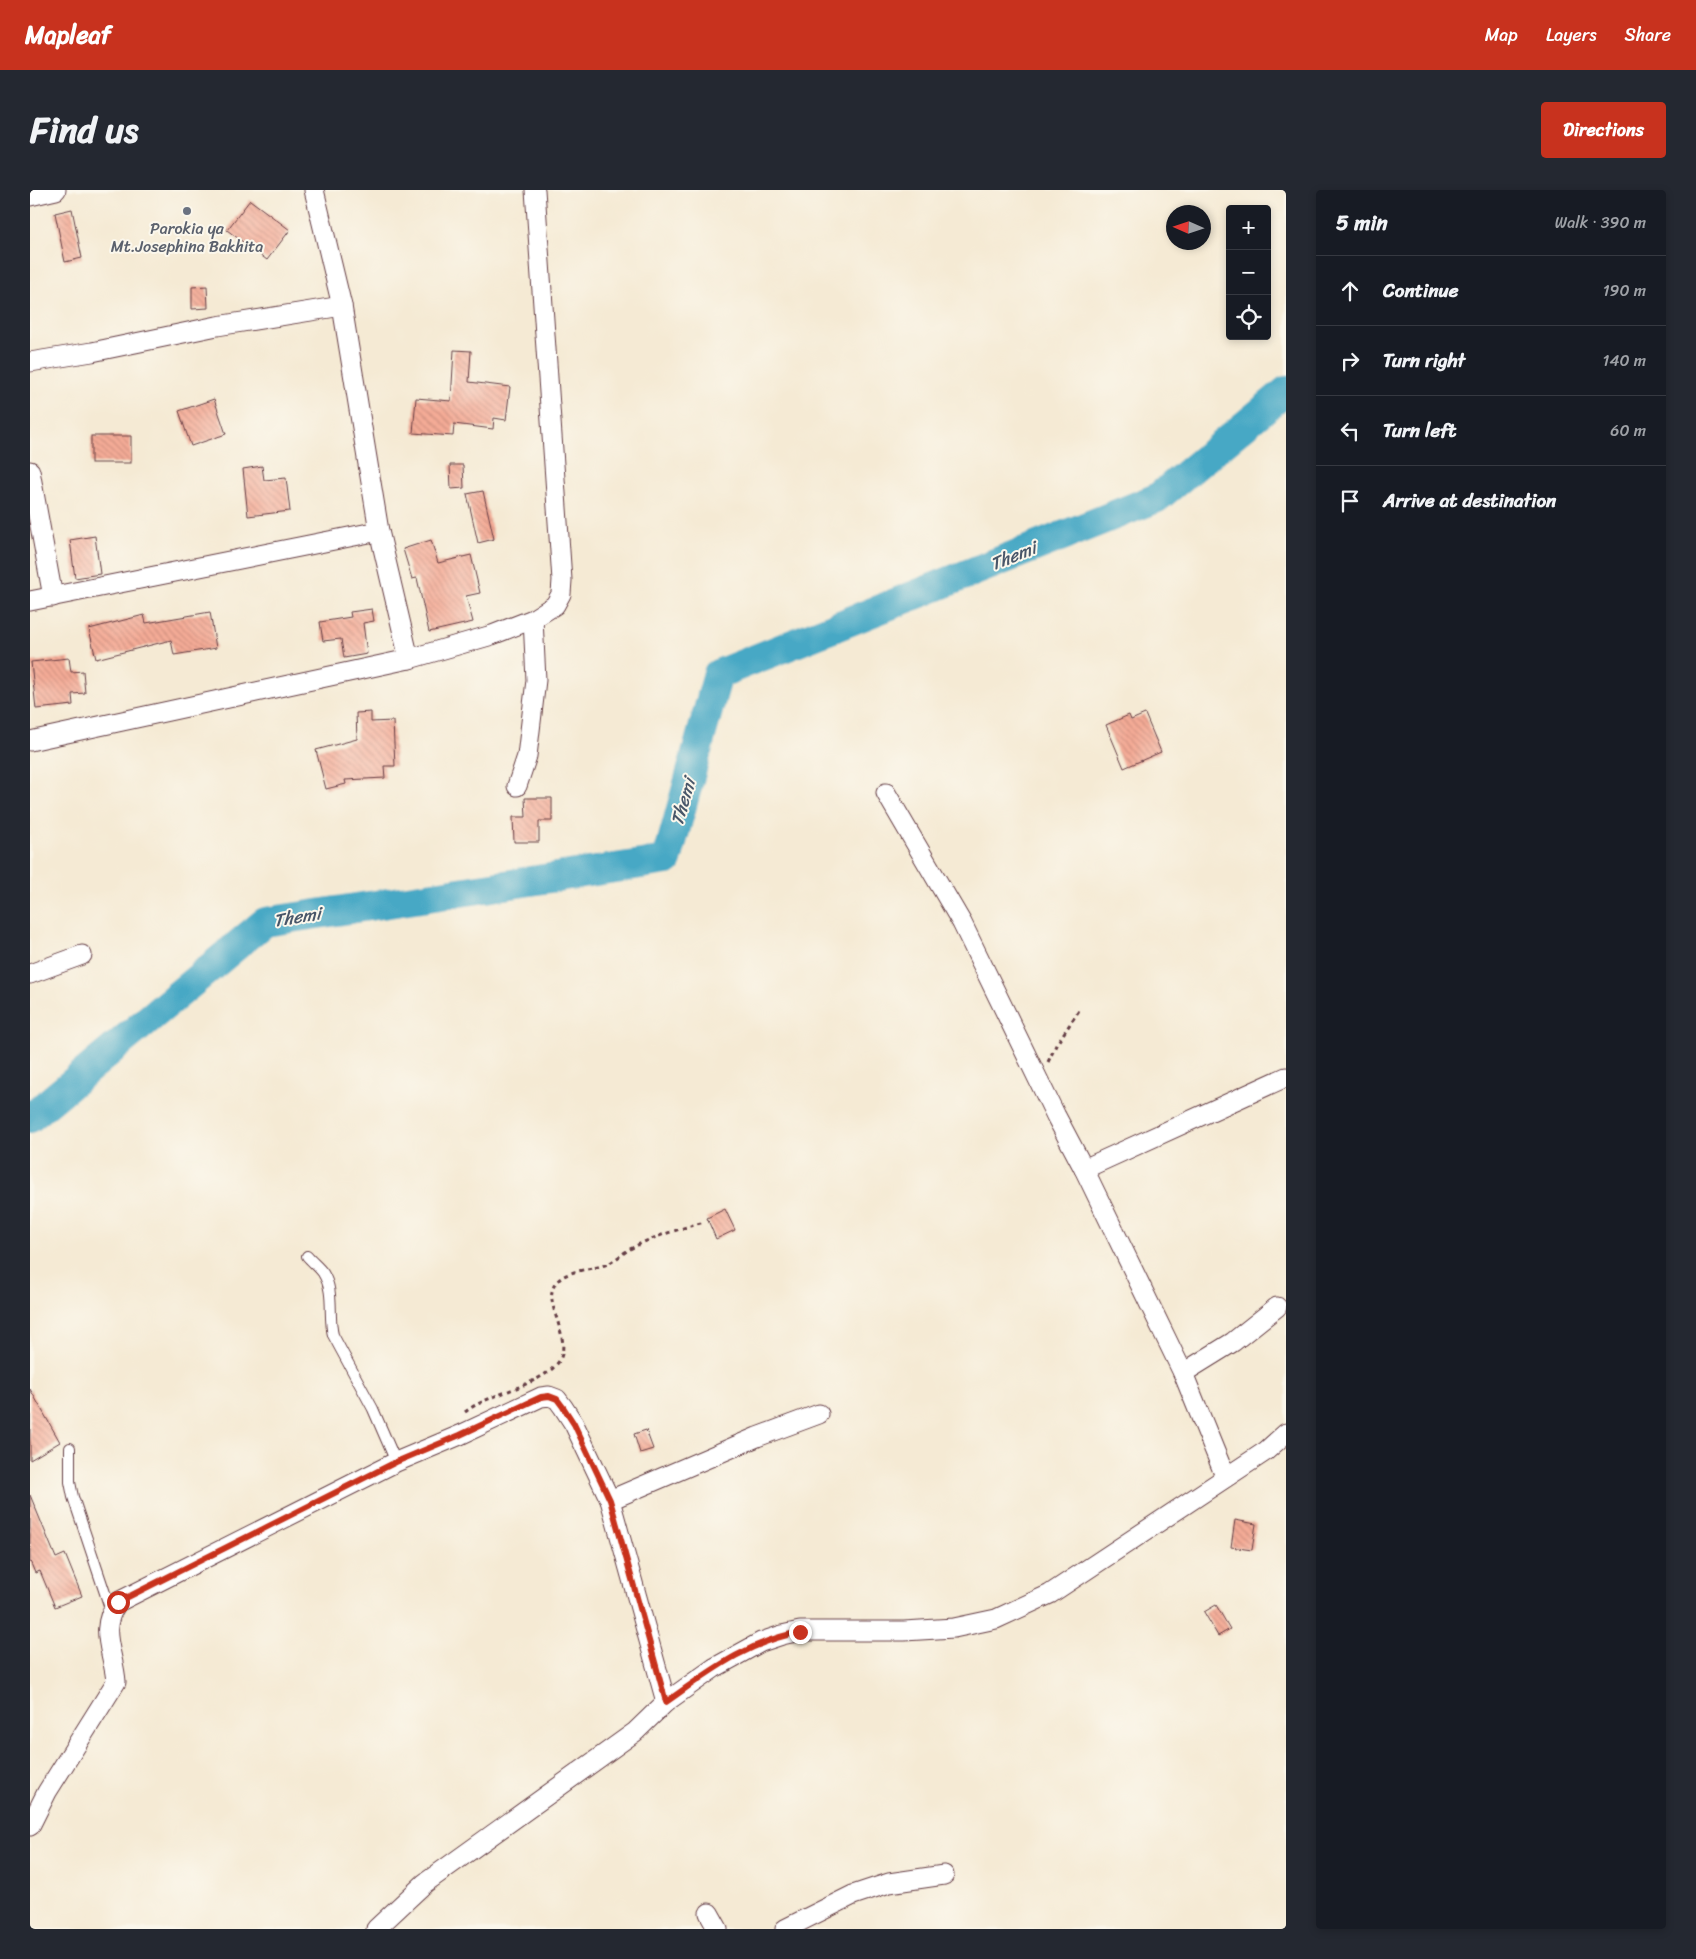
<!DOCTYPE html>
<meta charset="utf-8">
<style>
:root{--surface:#171b24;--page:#242831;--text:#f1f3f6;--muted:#9ea1a6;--line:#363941;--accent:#c8321e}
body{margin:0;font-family:Sriracha,sans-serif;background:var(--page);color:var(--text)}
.controls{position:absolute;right:15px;top:15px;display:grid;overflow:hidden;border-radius:5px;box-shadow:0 2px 8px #0003}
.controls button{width:45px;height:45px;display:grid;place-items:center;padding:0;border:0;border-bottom:1px solid var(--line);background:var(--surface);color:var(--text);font:25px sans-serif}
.compass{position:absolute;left:1136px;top:15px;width:45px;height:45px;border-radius:50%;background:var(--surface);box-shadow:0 2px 8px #0003;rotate:273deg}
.stop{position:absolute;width:15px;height:15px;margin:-11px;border:4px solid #c8321e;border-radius:50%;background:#fff}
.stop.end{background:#c8321e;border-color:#fff;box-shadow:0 1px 5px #0008}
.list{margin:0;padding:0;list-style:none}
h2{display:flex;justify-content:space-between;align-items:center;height:65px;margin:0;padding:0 20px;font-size:21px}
h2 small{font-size:16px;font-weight:400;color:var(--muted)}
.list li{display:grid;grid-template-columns:32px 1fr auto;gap:15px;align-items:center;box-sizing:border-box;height:70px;padding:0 20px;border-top:1px solid var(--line)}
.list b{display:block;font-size:19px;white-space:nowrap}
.list em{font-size:16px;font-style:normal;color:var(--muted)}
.icon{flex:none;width:28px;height:28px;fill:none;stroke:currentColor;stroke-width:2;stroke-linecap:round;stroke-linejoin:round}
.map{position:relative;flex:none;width:1256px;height:1739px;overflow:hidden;border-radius:5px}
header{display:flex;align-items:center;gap:30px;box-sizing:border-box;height:70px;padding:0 25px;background:var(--accent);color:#fff}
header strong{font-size:24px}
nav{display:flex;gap:28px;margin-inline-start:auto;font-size:18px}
.intro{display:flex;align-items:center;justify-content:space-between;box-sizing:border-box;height:120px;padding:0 30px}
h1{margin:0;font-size:35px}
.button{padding:12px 22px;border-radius:5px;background:var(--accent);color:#fff;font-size:18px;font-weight:700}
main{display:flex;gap:30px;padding:0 30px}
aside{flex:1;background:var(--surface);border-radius:5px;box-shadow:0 2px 8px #0003}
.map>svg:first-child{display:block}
</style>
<header>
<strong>Mapleaf</strong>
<nav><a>Map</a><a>Layers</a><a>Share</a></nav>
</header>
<div class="intro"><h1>Find us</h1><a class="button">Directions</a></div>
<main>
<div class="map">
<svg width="1256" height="1739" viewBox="0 0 1256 1739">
<defs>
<pattern id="building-back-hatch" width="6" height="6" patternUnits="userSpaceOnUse" patternTransform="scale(1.25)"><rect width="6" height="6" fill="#f5ac97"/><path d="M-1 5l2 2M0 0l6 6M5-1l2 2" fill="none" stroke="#c88b7b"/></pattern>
</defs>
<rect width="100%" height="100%" fill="#fbf7ec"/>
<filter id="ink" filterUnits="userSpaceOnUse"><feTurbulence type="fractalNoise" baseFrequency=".02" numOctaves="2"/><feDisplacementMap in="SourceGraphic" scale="10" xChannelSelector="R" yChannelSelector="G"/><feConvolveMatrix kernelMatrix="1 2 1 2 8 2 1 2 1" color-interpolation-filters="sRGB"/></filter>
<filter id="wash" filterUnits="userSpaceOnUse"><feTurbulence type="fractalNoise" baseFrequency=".0096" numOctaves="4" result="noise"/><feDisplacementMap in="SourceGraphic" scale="20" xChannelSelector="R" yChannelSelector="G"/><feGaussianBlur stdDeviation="1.12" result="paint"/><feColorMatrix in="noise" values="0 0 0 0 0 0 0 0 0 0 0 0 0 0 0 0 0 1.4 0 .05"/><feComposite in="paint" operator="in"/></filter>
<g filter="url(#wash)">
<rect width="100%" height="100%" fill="#f5ead4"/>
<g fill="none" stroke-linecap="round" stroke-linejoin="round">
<!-- river -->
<path stroke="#46a8c5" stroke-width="30" d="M0,928L235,732L637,670L688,484L1127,308L1256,201"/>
</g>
<g id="blocks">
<!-- building -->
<g fill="url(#building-back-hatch)">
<path d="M220,10L260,40L237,70L197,40Z"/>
<path d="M42,19L52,68L35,72L25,23Z"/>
<path d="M177,96L178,118L162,119V97Z"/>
<path d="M424,160L441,161L439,192L480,197L476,230L464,228L463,239L424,234L423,246L383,243L386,208L421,211Z"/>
<path d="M184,209L196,244L161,256L149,221Z"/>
<rect x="61" y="246" width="40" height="27"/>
<path d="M420,275H433L434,298L421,299Z"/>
<path d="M232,276L234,290L256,288L260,321L218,326L213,279Z"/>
<path d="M453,301L464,349L448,353L437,304Z"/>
<path d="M65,346L70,384L45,388L40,350Z"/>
<path d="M401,350L408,373L441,365L450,403L436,406L443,432L399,442L387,388L382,389L373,359Z"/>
<path d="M342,419L344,431L333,433L337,464L314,468L311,449L293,451L290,432L321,427L320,422Z"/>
<path d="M180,422L186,458L144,465L141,450L66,469L59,439L114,425L116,433Z"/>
<path d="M39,468L41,482L53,481L55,503L42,504L43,515L6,519L1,472Z"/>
<path d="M341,522V532L363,531L365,576H354L355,588L315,590L316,594L296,599L286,560L327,549L326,523Z"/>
<path d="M1115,524L1131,562L1094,578L1076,535L1099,525L1101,530Z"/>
<path d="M495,608H522V631H509V652H484L483,627H496Z"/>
<path d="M695,1019L705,1040L686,1049L677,1028Z"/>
<path d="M0,1199L30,1252L0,1270Z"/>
<path d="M616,1240L623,1259L610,1263L604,1244Z"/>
<path d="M0,1305L26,1368L35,1364L52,1406L25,1417L10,1381L5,1383L0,1371Z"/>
<path d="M1205,1330L1226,1334L1222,1360L1201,1357Z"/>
<path d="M1186,1415L1200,1439L1188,1446L1174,1422Z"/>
</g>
</g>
</g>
<g filter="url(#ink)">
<use href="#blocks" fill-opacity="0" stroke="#643d44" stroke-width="1"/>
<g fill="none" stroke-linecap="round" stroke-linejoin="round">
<defs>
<g id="service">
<path d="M277,1066C282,1072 289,1077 293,1083C305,1102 298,1125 303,1145L343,1219L366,1272"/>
<path d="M40,1258V1292L43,1307L81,1421"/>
</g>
<g id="minor">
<path d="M284,0L312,116L349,341L379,469"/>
<path d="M0,6L26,0"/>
<path d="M0,172L62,162L187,136L312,116"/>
<path d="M0,281L23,407"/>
<path d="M0,411L349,341"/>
<path d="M0,551L379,469L462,445L503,429L525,415L531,404L532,390L505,0"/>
<path d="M487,596L497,566L506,490L503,429"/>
<path d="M856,603L932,733L1026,926L1054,979L1153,1183L1195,1286"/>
<path d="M0,784L52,765"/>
<path d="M1054,979L1256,887"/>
<path d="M1153,1183L1203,1152L1247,1117"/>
<path d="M580,1310L727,1247L789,1224"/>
<path d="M0,1636L17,1602L86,1492C84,1462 67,1439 88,1412L366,1272L430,1245L511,1207L519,1206L527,1209L533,1217L544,1234L580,1310L636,1512"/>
<path d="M679,1723L688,1739"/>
<path d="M346,1739L395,1693L605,1542L636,1512L684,1478L731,1452L752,1445L770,1441H874L924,1438L966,1429L1020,1404L1236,1261L1256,1243"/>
<path d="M755,1739L823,1705L859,1693L914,1685"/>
</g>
</defs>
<!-- service casing -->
<use href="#service" stroke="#643d44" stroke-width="12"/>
<!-- minor casing -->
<use href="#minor" stroke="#643d44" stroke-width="21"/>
<!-- path -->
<g stroke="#643d44" stroke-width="3" stroke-dasharray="4 4" stroke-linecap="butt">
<path d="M1018,872L1026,855L1050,819"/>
<path d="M435,1222C459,1203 506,1197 526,1175C546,1154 515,1117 523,1098C531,1078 563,1081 580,1073C588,1068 594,1062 602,1058C624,1046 650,1039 674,1032"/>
</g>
<!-- service -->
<use href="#service" stroke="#fff" stroke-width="10"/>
<!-- minor -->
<use href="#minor" stroke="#fff" stroke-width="19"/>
</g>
</g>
<g fill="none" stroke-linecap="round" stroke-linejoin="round" filter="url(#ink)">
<!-- route -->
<path stroke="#c8321e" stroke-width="6" d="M88,1412L366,1272L430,1245L511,1207L519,1206L527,1209L533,1217L544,1234L580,1310L636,1512C679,1482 717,1452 770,1442"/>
</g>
<!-- markers -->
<circle fill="#6b7280" stroke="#fbf7ec" stroke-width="2" cx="157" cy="21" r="5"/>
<g text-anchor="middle" stroke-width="4" stroke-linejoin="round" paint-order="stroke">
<!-- worship labels -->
<g font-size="16" fill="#5b616d" stroke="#fbf7ec">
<text x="157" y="44">Parokia ya<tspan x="157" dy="18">Mt.Josephina Bakhita</tspan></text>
</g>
<!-- water labels -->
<g font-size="18" font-style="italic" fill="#485669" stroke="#fbf7ec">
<text transform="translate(983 366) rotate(-22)" y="6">Themi</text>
<text transform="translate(653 612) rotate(-74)" y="6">Themi</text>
<text transform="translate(267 727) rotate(-9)" y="6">Themi</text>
</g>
</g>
</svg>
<div class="controls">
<button>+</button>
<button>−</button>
<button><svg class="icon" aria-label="locate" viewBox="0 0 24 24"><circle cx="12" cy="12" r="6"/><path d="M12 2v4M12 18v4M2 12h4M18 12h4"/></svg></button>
</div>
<svg class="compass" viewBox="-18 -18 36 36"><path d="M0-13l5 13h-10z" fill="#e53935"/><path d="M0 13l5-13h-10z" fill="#9ea1a6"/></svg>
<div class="stop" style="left:88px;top:1412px"></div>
<div class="stop end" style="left:770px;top:1442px"></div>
</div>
<aside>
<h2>5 min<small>Walk · 390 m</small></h2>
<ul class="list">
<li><svg class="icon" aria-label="ahead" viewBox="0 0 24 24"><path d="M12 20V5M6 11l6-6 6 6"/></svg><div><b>Continue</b></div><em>190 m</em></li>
<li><svg class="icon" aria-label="right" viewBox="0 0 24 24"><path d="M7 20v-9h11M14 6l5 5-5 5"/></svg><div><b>Turn right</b></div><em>140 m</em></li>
<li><svg class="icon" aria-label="left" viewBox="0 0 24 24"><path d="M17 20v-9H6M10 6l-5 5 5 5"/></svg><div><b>Turn left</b></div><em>60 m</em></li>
<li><svg class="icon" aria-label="arrive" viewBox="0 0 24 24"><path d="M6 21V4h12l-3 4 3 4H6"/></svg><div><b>Arrive at destination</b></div></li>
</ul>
</aside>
</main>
